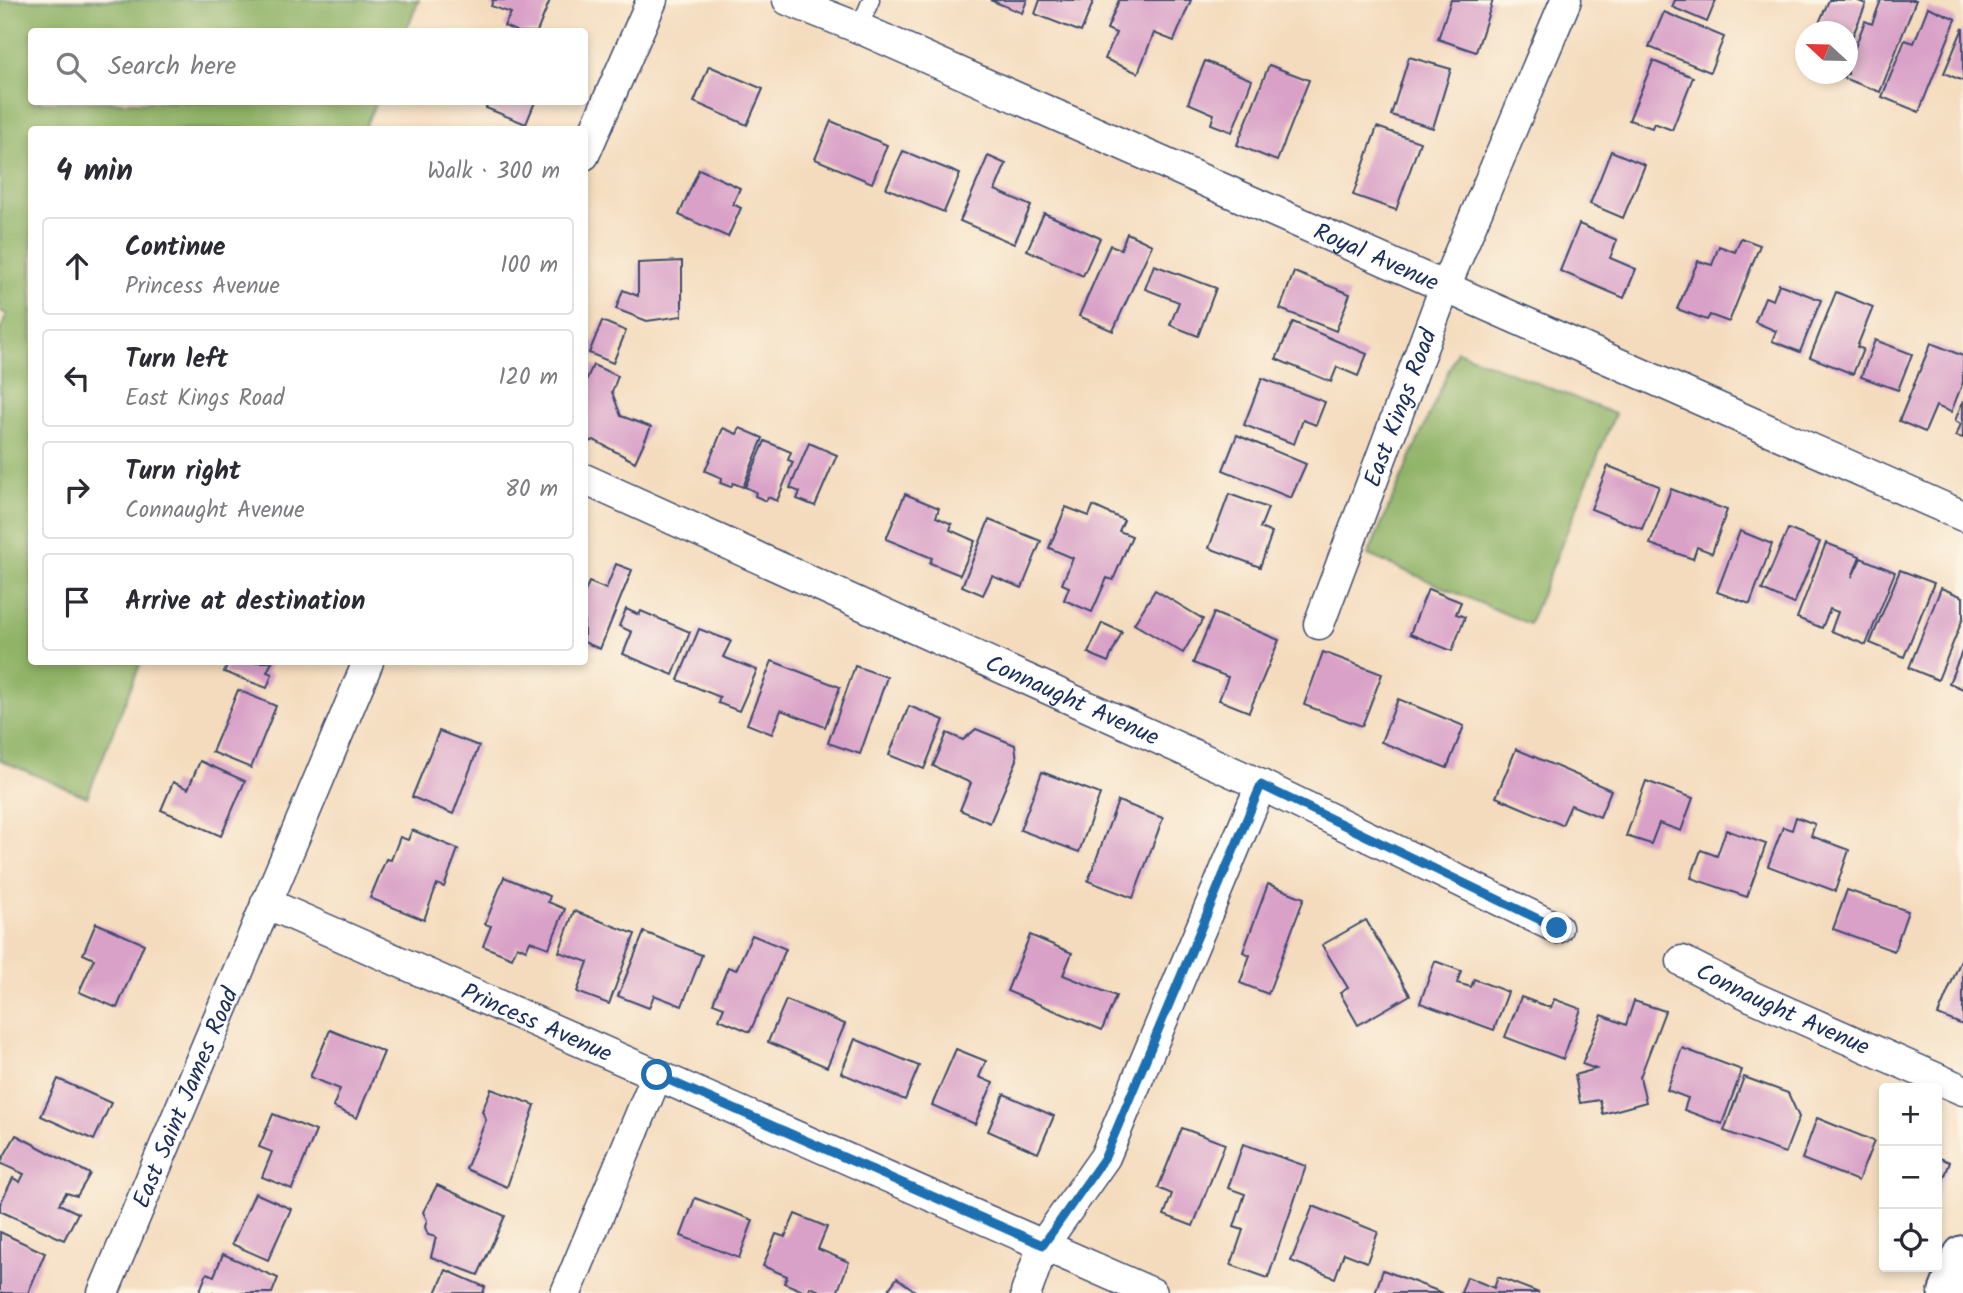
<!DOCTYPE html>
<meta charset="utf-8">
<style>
:root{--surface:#fff;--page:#f2f2f3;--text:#2b2b33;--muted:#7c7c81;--line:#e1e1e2}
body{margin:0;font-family:Kalam,sans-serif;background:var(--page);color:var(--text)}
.controls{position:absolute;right:21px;bottom:21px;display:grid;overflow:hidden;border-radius:7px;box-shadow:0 4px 10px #0003}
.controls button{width:63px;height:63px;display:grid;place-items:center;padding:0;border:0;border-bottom:2px solid var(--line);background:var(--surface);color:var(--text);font:35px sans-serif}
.compass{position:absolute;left:1795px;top:21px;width:63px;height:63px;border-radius:50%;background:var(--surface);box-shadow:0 4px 10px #0003;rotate:292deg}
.stop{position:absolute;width:21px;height:21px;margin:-16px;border:5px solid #1f6fb2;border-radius:50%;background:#fff}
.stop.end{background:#1f6fb2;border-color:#fff;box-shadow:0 2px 7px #0008}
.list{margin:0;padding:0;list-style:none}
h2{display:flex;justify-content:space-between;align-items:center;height:91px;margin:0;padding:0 28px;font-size:30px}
h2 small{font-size:23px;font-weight:400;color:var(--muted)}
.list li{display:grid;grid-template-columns:46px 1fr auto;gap:21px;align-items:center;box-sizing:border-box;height:98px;margin:0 14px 14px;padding:0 14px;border:2px solid var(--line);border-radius:7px}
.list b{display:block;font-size:26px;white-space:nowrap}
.list p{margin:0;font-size:23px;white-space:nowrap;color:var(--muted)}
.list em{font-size:23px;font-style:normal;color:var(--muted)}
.icon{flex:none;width:38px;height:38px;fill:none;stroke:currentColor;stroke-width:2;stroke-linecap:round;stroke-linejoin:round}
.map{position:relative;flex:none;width:1963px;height:1293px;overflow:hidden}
.search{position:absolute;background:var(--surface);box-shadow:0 4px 10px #0003;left:28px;top:28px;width:560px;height:77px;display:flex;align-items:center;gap:18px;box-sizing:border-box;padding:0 24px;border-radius:7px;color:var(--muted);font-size:26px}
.panel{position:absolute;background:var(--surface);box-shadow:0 4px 10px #0003;left:28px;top:126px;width:560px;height:539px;border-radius:7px}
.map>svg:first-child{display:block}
</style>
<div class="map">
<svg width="1963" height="1293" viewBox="0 0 1963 1293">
<rect width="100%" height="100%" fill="#fcf5e5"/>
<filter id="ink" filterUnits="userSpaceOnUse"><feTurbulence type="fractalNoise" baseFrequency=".0143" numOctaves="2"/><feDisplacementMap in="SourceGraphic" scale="14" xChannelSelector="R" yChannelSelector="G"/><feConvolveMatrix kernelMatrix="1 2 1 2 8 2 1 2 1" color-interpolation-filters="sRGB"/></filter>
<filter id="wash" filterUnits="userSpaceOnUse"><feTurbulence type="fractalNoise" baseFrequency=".00686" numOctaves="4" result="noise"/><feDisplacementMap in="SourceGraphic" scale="28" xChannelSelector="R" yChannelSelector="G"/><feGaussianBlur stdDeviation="1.57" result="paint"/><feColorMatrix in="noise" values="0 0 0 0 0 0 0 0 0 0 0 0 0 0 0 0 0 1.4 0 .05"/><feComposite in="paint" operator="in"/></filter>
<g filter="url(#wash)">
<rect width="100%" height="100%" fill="#f4dbbd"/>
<!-- forest -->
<g fill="#90b368" stroke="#567163" stroke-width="2">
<path d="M0,0H419L406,31L32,32V102H376L364,129L32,130V662H141L87,797L0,760V331L7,314L0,311Z"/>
<path d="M1457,351L1615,414L1529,624L1368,555Z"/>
</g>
<g id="blocks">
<!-- building -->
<g fill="#d9a1c8">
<path d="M493,0H550L537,32H518L504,26L511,13L491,6Z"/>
<path d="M990,0H1027L1022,13Z"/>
<path d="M1040,0H1094L1081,32L1035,14Z"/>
<path d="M1119,0H1191L1174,41L1154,33L1138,73L1105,59L1116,33L1107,29Z"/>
<path d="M1451,0H1493L1476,52L1438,39Z"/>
<path d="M1675,0H1716L1707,22L1672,7Z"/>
<path d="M1829,0H1856L1866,4L1848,47V32H1815Z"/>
<path d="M1881,0H1916L1880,92L1843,78L1845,74H1848V66L1865,21L1872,24Z"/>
<path d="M1928,7L1956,19L1919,112L1882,97L1905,40L1914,43Z"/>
<path d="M1664,12L1724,37L1710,72L1649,47Z"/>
<path d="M1963,28V81L1944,73Z"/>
<path d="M1409,57L1451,69L1433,128L1391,115Z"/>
<path d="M1205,61L1252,80L1232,132L1211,124L1214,114L1188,103Z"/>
<path d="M1653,61L1693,77L1672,130L1654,123L1652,128L1629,120Z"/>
<path d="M1269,65L1309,80L1277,161L1237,145Z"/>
<path d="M709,66L763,89L747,125L694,102Z"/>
<path d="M488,102H535L526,124L486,108Z"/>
<path d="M831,121L887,145L872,183L815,159Z"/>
<path d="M1377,127L1420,142L1396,210L1353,195Z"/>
<path d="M903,151L960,174L944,212L886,188Z"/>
<path d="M1611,151L1645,165L1623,218L1590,204Z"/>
<path d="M988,156L1006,164L995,190L1031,206L1014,244L960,221Z"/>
<path d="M699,169L740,188L733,204L741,208L728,237L679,215Z"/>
<path d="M1044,213L1100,238L1083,276L1027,250Z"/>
<path d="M1579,224L1617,240L1610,258L1636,269L1624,298L1560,271Z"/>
<path d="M1127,233L1152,245L1113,331L1079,316L1110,245L1121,249Z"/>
<path d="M1741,238L1760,245L1729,322L1710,315L1707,320L1677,309L1698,261L1712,265L1719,246L1735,252Z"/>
<path d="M682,261V316L647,321L616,309L623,290L638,296V263Z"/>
<path d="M1154,265L1216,288L1198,336L1170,325L1179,302L1145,289Z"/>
<path d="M1294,272L1350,294L1336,331L1280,309Z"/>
<path d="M1779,284L1821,300L1800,352L1772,341L1776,331L1755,322L1765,297L1773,300Z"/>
<path d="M1836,292L1873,307L1857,347L1863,349L1853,374L1810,357Z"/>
<path d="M602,321L626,331L613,363L589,353Z"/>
<path d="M1293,322L1367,354L1358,376L1337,367L1331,382L1276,359Z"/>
<path d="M1875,340L1912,354L1898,390L1861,377Z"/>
<path d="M1931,343L1963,356V382L1951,412L1936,406L1925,432L1899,421Z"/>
<path d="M593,365L618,376L612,392L621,416L651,427L635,462L594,440L585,443L584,385Z"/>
<path d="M1262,378L1325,402L1316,425L1303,420L1294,444L1244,425Z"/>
<path d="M1963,400V438L1956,436L1961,424L1955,421Z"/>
<path d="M723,428L737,434L740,428L763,438L743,487L733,483L731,487L720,483L722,478L705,471Z"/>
<path d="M1237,435L1306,464L1291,498L1223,470Z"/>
<path d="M765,441L791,452L788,460L793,462L777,501L768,497L766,501L755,496L756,492L745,487Z"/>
<path d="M809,443L837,455L815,506L797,499L800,492L790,488Z"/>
<path d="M1608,466L1659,486L1642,529L1591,509Z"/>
<path d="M1671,489L1727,510L1712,553L1697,547L1693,559L1650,544Z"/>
<path d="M905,494L939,508L936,517L952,524L950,530L975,541L960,575L930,563L932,558L886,539Z"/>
<path d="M1229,494L1268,508L1260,528L1272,533L1260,567L1209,548Z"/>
<path d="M1093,506L1124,520L1119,531L1132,536L1113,580L1107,578L1092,612L1064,600L1069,587L1062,584L1073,558L1049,548L1066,507L1089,516Z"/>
<path d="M989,520L1041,541L1022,588L992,576L983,595L962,586Z"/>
<path d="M1788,529L1820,542L1794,604L1762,590Z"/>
<path d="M1740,531L1772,544L1750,604L1717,592Z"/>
<path d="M1826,543L1860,556L1852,577L1861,558L1895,572L1866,645L1831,631L1838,612L1830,609L1822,628L1797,618Z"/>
<path d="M616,564L632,570L600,649L584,642V594L589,582L606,589Z"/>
<path d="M1900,570L1934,583L1904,657L1870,643Z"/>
<path d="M1941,588L1963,597V618L1938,680L1909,668Z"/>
<path d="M1428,589L1461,602L1456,614L1465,617L1452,651L1410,634Z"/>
<path d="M1155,590L1203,619L1183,653L1134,624Z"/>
<path d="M626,609L639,615L641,611L690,632L673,675L623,654L632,632L619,626Z"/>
<path d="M1214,613L1279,640L1249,712L1219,700L1228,677L1193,663Z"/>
<path d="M1102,623L1122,632L1108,662L1088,653Z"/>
<path d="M699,629L731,641L723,657L757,670L739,711L718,703L720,697L678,680Z"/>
<path d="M1963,649V689L1949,683Z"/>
<path d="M1323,652L1382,674L1362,726L1304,705Z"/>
<path d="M772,661L840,687L825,727L781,710L772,734L747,724Z"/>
<path d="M229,662H272L267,672L272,674L267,688L224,672Z"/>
<path d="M855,666L887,677L860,754L828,743Z"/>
<path d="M238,690L276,706L251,768L212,752Z"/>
<path d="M1398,699L1464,726L1447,768L1381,742Z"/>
<path d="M909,706L944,720L924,769L889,755Z"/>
<path d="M976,729L1015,745L1017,760L990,823L960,810L971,783L933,766L947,733L963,740Z"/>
<path d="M439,731L479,746L453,814L412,797Z"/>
<path d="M1516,749L1611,790L1600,817L1571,805L1562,825L1496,797Z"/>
<path d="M200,761L245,781L221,836L161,810L173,782L188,789Z"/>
<path d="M1042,772L1100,794L1079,852L1020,830Z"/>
<path d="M1646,781L1693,798L1681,831L1659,823L1651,844L1626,836Z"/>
<path d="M1118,801L1163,818L1133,898L1088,881Z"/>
<path d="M1796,817L1815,824L1811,836L1849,850L1835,891L1768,866L1783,827L1792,830Z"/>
<path d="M412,830L458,849L444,887L437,884L424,920L370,898L386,859L391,860L400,837L408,840Z"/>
<path d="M1726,830L1766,844L1747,897L1691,878L1701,850L1717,856Z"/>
<path d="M504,877L550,896L548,902L565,909L549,948L530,941L526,950L517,946L512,958L483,946L491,926L485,924Z"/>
<path d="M1268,884L1304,898L1268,994L1240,983L1250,955L1243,952Z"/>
<path d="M1847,890L1908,911L1894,951L1833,929Z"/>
<path d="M574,911L635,934L609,1004L577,992L588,962L559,952Z"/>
<path d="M1366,920L1410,995L1358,1025L1340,993L1348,988L1322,945Z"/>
<path d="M96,923L144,944L117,1008L79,992L94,959L83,954Z"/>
<path d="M644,932L702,955L682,1006L654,995L649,1008L618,996Z"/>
<path d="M752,935L786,949L750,1032L719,1019L724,1007L713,1003L728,967L736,970Z"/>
<path d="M1030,935L1072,953L1063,975L1116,996L1102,1030L1007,991Z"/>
<path d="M1963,955V1025L1938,1015Z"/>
<path d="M1435,961L1461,971L1457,983L1471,987L1474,979L1508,992L1494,1030L1420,1003Z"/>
<path d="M1521,997L1551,1008L1554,999L1581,1009L1563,1059L1505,1037Z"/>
<path d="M786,1000L845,1024L827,1067L768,1042Z"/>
<path d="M1634,1001L1665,1011L1640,1077L1646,1102L1603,1114L1600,1100L1580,1103L1575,1075L1596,1069L1582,1064L1602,1015L1626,1025Z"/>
<path d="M330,1030L384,1052L357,1118L333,1107L340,1089L310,1077Z"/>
<path d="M855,1039L919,1066L905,1100L841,1073Z"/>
<path d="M1682,1048L1742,1070L1722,1124L1684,1110L1688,1098L1667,1090Z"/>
<path d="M956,1049L986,1061L979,1077L993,1083L975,1124L932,1105Z"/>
<path d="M1744,1077L1788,1093L1799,1117L1785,1153L1724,1131Z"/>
<path d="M58,1079L111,1103L94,1140L41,1116Z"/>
<path d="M491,1089L535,1105L507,1187L466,1169L486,1120L482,1111Z"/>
<path d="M1004,1094L1054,1116L1038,1153L988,1131Z"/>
<path d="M273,1114L316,1131L292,1189L262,1177L272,1152L259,1147Z"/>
<path d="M1817,1118L1874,1141L1858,1181L1802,1159Z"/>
<path d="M1182,1128L1225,1144L1193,1226L1164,1215L1172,1194L1158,1188Z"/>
<path d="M16,1135L90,1174L77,1196L66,1193L59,1204L78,1213L64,1240L0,1211V1204L13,1178L20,1182L24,1174L0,1163Z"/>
<path d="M1243,1144L1306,1166L1268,1278L1231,1265L1243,1230L1234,1227L1245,1194L1228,1188Z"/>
<path d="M1937,1157L1950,1162L1937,1197Z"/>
<path d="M437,1185L505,1216L478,1275L431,1257L436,1237L428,1235L425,1227L427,1220L423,1212Z"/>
<path d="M255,1193L291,1209L268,1260L232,1244Z"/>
<path d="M695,1198L753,1220L739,1258L681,1236Z"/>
<path d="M1313,1206L1378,1232L1367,1262L1344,1253L1335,1278L1291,1261Z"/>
<path d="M795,1214L827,1227L818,1249L849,1262L837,1293H825L810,1287L808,1293L784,1283L787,1276L763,1266L776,1234L785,1237Z"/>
<path d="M0,1232L45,1253L28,1293H0Z"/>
<path d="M223,1254L278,1278L272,1293H199L207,1273L214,1276Z"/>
<path d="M446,1270L485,1287L483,1293H436Z"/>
<path d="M1383,1270L1443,1293H1375Z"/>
<path d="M1467,1277L1494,1288L1498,1277L1539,1293H1461Z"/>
<path d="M897,1278L918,1293H886Z"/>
</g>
</g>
</g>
<g filter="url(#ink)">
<use href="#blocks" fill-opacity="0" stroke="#3c496c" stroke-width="2"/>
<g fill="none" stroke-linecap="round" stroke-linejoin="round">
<defs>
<path id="service" d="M859,28L871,0"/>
<g id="minor">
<path id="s1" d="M788,0L859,28L1963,516"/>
<path d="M584,155L652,0"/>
<path id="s2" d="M584,479L1261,785L1557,928"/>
<path id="s3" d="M1319,624L1445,287L1566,0"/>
<path id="s4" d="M266,903L1152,1293"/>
<path id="s5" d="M1682,961L1753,997L1963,1090"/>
<path id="s6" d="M103,1293L368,662"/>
<path d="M566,1293L657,1075"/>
<path d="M1026,1293L1043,1245L1105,1157L1261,785"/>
</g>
<path id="secondary" d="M1948,1293L1963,1255"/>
</defs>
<!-- service casing -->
<use href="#service" stroke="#3c496c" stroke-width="19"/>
<!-- minor casing -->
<use href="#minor" stroke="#3c496c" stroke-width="33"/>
<!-- secondary casing -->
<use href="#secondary" stroke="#3c496c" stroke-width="42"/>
<!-- service -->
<use href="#service" stroke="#fff" stroke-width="16"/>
<!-- minor -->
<use href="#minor" stroke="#fff" stroke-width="30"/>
<!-- secondary -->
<use href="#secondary" stroke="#fff" stroke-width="38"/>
</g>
</g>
<g fill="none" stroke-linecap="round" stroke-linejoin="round" filter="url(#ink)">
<!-- route -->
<path stroke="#1f6fb2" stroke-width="9" d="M657,1075L1043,1245L1105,1157L1261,785L1557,928"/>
</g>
<g text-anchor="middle" stroke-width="7" stroke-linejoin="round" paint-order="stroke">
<!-- street labels -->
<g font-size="24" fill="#1b2f5e" stroke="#fcf5e5">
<text dy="8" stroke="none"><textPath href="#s1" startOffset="642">Royal Avenue</textPath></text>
<text dy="8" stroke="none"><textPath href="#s3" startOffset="231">East Kings Road</textPath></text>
<text dy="8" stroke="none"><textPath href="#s2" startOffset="536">Connaught Avenue</textPath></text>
<text dy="8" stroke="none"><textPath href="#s5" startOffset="112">Connaught Avenue</textPath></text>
<text dy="8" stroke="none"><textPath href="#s4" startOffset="296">Princess Avenue</textPath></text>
<text dy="8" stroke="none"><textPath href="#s6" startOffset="212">East Saint James Road</textPath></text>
</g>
</g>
</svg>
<div class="controls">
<button>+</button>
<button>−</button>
<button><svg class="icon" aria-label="locate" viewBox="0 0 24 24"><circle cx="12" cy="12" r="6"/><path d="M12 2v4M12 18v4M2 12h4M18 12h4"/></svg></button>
</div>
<svg class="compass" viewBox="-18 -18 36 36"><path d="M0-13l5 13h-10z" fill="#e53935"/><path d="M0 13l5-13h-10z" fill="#7c7c81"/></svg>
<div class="stop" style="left:657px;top:1075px"></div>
<div class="stop end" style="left:1557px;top:928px"></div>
<div class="search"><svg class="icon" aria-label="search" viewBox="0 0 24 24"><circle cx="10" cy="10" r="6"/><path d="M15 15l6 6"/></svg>Search here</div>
<section class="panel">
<h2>4 min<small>Walk · 300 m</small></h2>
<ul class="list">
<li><svg class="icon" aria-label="ahead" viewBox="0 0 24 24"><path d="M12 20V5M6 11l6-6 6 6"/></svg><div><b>Continue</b><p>Princess Avenue</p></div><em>100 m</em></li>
<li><svg class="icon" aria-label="left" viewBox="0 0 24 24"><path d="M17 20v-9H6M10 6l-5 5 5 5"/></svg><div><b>Turn left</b><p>East Kings Road</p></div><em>120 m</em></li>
<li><svg class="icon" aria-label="right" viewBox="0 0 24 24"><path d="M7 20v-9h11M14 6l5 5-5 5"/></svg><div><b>Turn right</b><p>Connaught Avenue</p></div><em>80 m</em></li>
<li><svg class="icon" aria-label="arrive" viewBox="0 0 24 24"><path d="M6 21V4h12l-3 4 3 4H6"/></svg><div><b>Arrive at destination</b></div></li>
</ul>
</section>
</div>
